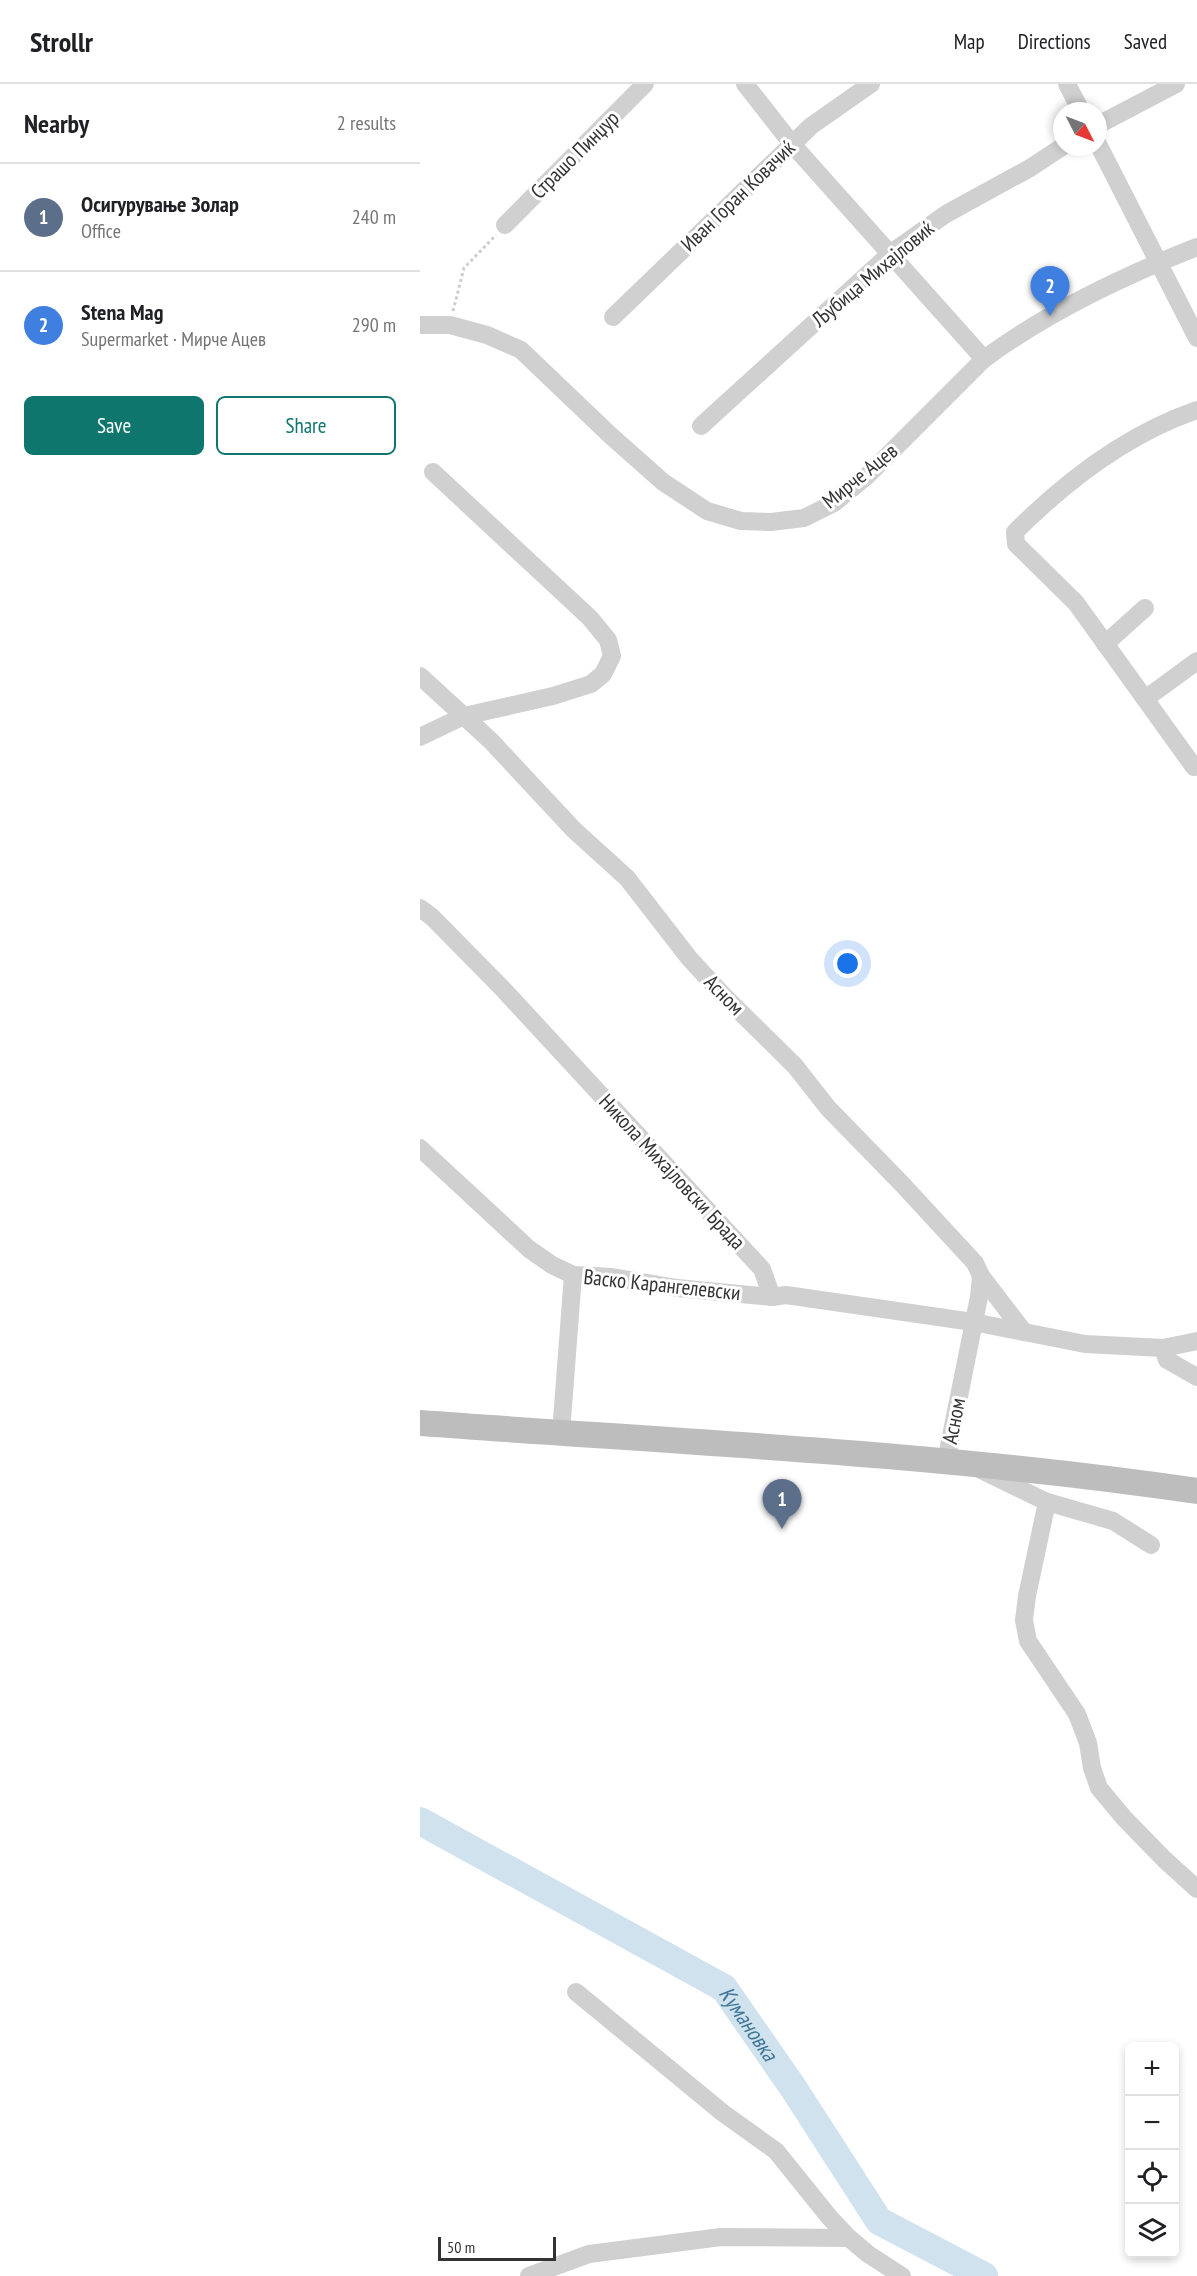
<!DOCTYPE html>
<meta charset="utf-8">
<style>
:root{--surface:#fff;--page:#f6f6f6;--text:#202124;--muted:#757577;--line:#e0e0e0;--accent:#0f766e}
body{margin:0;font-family:"PT Sans Narrow",sans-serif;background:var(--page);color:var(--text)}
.controls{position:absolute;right:18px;bottom:18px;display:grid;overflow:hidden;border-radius:9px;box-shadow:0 3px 9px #0003}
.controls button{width:54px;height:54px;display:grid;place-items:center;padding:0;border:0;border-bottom:2px solid var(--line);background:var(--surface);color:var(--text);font:30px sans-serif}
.compass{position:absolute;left:633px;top:18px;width:54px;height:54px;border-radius:50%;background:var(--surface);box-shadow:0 3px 9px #0003;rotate:132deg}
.scale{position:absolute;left:18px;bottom:15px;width:118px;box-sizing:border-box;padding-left:6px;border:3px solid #333;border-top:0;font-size:16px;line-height:21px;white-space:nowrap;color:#333;-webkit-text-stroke:4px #fff;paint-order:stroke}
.you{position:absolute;left:428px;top:880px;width:21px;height:21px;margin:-15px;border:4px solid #fff;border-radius:50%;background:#1a73e8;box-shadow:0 0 0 9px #1a73e833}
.badge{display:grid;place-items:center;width:39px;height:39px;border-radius:50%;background:var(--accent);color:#fff;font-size:20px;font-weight:700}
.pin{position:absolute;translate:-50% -50px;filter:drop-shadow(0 2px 3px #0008)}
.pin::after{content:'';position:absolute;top:32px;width:21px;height:18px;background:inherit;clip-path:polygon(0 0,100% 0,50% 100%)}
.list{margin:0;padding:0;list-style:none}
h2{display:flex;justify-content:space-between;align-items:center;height:78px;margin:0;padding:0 24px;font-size:26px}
h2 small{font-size:20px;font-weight:400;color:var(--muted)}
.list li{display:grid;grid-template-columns:39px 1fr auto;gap:18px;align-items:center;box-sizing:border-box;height:108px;padding:0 24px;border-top:2px solid var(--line)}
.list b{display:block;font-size:22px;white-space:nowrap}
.list p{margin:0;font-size:20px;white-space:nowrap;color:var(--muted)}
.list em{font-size:20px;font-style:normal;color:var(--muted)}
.actions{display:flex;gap:12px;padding:18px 24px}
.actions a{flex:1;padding:14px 0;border:2px solid var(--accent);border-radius:9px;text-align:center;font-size:21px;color:var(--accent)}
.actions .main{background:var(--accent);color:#fff}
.icon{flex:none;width:33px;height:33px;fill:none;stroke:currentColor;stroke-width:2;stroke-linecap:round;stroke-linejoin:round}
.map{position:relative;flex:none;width:777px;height:2192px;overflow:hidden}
header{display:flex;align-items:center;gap:36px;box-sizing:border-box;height:84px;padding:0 30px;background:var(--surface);border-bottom:2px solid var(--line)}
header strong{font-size:28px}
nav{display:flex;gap:33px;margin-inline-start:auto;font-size:21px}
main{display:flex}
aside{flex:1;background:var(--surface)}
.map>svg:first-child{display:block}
</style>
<header>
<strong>Strollr</strong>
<nav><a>Map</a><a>Directions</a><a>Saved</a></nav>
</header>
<main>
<aside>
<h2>Nearby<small>2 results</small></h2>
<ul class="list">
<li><span class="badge" style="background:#5c6f8a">1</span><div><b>Осигурување Золар</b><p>Office</p></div><em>240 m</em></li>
<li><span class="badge" style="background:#3f7fe0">2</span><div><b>Stena Mag</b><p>Supermarket · Мирче Ацев</p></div><em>290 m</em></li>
</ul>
<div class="actions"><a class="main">Save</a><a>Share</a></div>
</aside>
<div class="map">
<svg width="777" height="2192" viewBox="0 0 777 2192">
<rect width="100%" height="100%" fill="#fff"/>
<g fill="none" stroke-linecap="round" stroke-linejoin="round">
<!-- river -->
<path stroke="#cfe2ee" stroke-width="28" id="s1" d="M0,1737L304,1904L374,2005L459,2137L564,2192"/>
<!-- path -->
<path stroke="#cdcdcd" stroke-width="3" stroke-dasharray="3 3" stroke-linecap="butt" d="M33,227L44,184L76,151"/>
<!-- street -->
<g stroke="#d0d0d0" stroke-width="18">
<path d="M325,0L372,60L564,275"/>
<path d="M647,0L661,27"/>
<path d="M678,41L756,0"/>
<path d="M678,60L777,254"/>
<path d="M85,141L225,0"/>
<path d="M193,233L391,42L451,0"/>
<path d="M0,241H30L67,251L101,266L190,351L243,398L287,427L321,437L351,438L384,434L414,419L448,391L564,275C629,227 703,192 777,163"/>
<path d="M281,342L471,169L526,130L610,84L642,63"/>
<path d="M685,560L725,524"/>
<path d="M0,592L71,657L154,746L207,794L269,874L303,911L375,982L408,1024L482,1100L555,1179L561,1192L604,1248"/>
<path d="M725,615L777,577"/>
<path d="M0,653L44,632L133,612L171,600L183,590L192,572L188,556L170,534L13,388"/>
<path d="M774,683L656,519L596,460L595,448C647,396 707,350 777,326"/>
<path d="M0,824L12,833L81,903L342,1185L352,1213L366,1211L553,1238L665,1260L743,1264L777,1257"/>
<path d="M0,1064L109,1165L132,1181L153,1191L192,1193L257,1204L352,1213"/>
<path d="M743,1264L747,1276L777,1293"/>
<path d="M141,1349L153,1191"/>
<path d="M526,1377L559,1213L561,1192"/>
<path d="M561,1386L627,1418L693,1437L731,1461"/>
<path d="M627,1418L607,1512L604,1536L608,1557L657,1630L668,1659L672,1684L679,1704L704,1734L745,1776L777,1805"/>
<path d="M156,1908L303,2029L356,2067L410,2134L429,2154L448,2170L482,2192"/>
<path d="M109,2192L169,2170L301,2153L429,2154"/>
</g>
<!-- secondary -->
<path stroke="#bdbdbd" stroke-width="26" d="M0,1339C259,1358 520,1369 777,1407"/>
</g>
<g text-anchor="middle" stroke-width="6" stroke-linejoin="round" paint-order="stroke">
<!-- street labels -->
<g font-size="21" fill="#333" stroke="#fff">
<text transform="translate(155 71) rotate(-45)" y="7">Страшо Пинџур</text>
<text transform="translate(318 112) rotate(-44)" y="7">Иван Горан Ковачиќ</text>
<text transform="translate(453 190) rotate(-40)" y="7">Љубица Михајловиќ</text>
<text transform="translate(440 392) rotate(-39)" y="7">Мирче Ацев</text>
<text transform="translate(304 911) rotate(46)" y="7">Асном</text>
<text transform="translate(252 1088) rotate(47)" y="7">Никола Михајловски Брада</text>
<text transform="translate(242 1201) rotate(6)" y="7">Васко Карангелевски</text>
<text transform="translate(534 1337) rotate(-79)" y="7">Асном</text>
</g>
<!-- water labels -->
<g font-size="22" font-style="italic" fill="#3f7597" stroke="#fff">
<text dy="8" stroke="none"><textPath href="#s1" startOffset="390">Кумановка</textPath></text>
</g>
</g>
</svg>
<div class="controls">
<button>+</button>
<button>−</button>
<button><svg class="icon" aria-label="locate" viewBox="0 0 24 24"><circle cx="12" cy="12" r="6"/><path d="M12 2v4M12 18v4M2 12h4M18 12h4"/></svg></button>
<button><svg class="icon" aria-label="layers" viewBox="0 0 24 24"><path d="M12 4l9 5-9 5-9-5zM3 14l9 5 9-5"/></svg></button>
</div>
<svg class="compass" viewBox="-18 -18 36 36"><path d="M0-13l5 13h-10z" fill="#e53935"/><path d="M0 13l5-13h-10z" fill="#757577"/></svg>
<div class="scale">50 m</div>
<div class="you"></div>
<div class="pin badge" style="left:362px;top:1445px;background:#5c6f8a">1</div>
<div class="pin badge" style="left:630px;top:232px;background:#3f7fe0">2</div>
</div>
</main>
